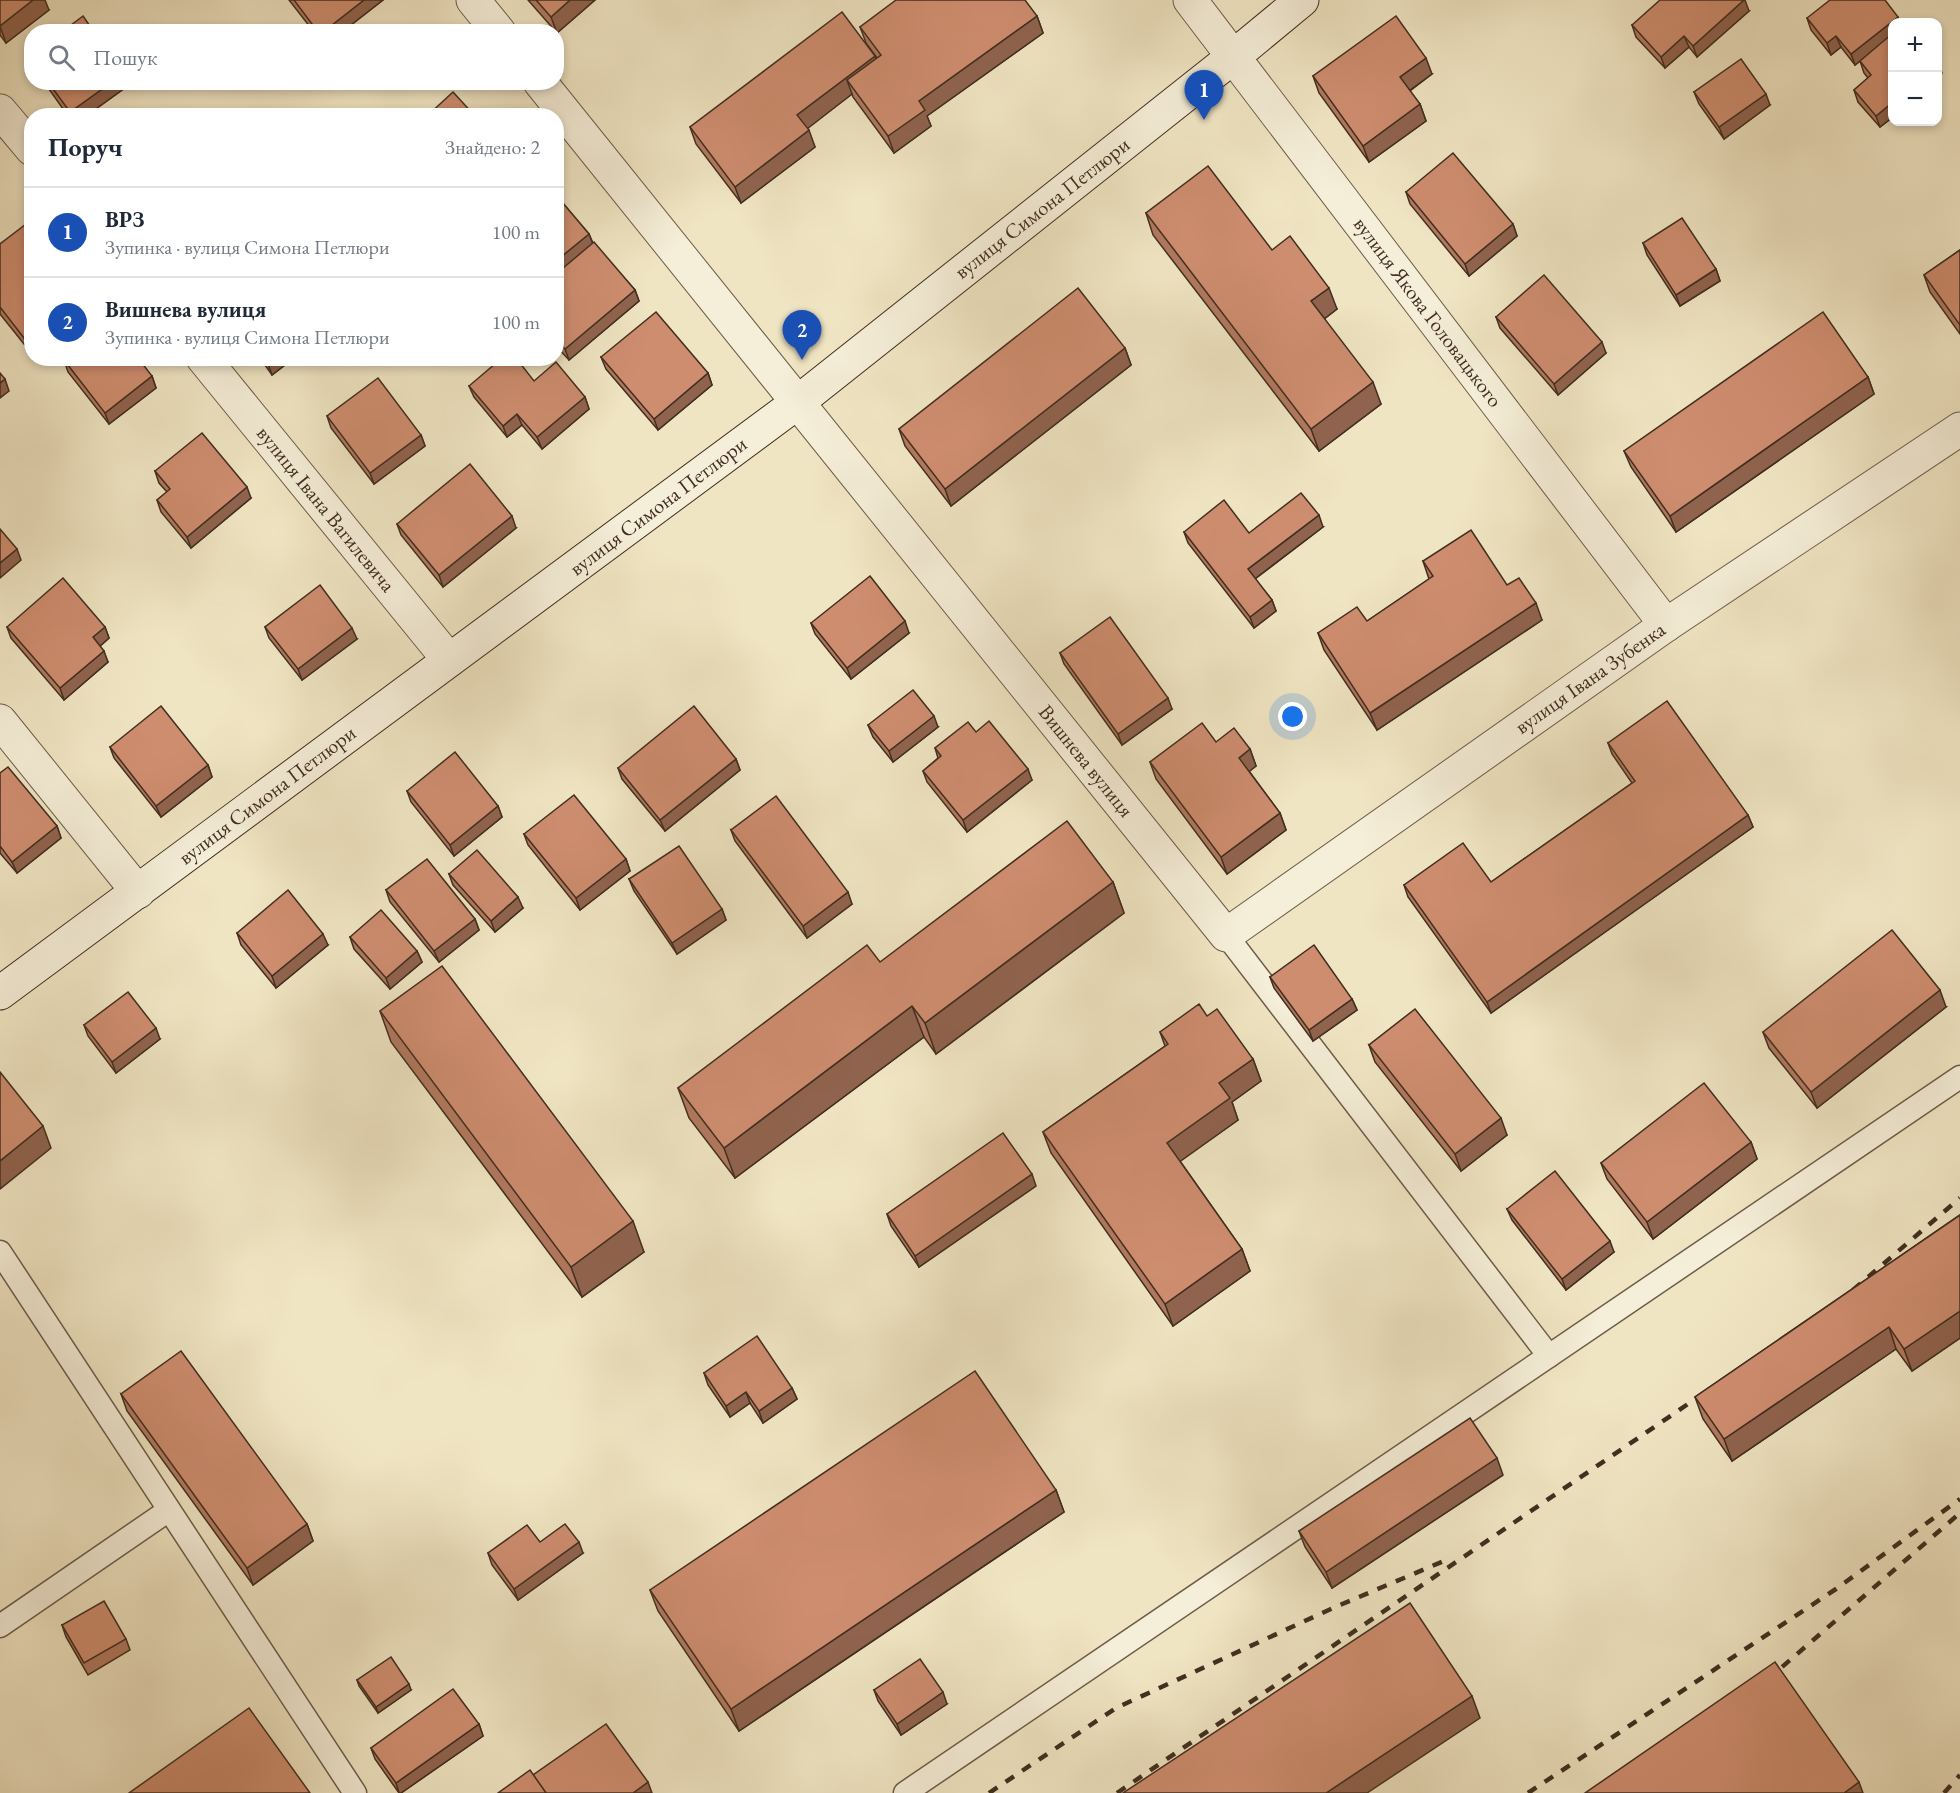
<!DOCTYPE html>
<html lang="uk">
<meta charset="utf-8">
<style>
:root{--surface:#fff;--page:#f6f6f7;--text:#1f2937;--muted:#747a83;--line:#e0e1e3;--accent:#8f2418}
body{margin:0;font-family:"EB Garamond",serif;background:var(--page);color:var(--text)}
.controls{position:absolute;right:18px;top:18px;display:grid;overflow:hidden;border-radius:12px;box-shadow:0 3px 9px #0003}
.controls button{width:54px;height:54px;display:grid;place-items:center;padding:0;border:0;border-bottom:2px solid var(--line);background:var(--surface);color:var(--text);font:30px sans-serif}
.you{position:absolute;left:1293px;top:717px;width:21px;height:21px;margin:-15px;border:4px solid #fff;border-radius:50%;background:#1a73e8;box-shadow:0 0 0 9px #1a73e833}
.badge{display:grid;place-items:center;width:39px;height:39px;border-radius:50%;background:var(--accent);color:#fff;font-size:20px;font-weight:700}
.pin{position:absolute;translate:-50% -50px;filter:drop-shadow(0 2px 3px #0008)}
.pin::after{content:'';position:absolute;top:32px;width:21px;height:18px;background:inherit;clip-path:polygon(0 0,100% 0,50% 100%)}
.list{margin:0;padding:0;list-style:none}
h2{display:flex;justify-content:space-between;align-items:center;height:78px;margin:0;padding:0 24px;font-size:26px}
h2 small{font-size:20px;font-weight:400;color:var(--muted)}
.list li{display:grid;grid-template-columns:39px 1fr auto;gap:18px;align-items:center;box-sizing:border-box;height:90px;padding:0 24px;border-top:2px solid var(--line)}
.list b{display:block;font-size:22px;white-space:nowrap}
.list p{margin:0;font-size:20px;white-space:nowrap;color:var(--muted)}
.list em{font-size:20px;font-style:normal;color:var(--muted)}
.icon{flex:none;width:33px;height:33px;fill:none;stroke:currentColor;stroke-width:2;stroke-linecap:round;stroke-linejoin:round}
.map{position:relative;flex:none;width:1960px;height:1793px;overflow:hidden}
.search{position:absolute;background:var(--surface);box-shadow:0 3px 9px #0003;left:24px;top:24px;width:540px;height:66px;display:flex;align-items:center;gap:15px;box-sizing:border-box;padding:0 21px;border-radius:24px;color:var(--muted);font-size:22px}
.panel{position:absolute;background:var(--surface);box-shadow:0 3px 9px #0003;left:24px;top:108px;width:540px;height:258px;border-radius:24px}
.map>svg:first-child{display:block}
</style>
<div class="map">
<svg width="1960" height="1793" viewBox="0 0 1960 1793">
<rect width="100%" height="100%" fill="#f0e5c3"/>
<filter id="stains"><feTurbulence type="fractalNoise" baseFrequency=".00333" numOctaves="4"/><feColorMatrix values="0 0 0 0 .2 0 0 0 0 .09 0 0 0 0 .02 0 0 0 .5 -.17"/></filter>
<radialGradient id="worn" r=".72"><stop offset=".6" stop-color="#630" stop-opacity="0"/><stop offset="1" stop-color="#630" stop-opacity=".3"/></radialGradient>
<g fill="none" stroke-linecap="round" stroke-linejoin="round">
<defs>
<g id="service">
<path d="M1226,935L1549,1356"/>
<path d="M0,1252L355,1793"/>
<path d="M0,1626L169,1510"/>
<path d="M905,1793L1960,1077"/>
</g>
<g id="minor">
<path d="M473,0L499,32"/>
<path d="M1190,0L1666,625"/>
<path d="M540,82L1226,935L1666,625L1960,429"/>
<path d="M0,111L32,149"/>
<path d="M203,358L449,660"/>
<path d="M0,721L138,892"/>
</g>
<path id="secondary" d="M0,993L798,402L1233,57L1302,0"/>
</defs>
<!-- service casing -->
<use href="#service" stroke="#6d5c49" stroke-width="25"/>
<!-- minor casing -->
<use href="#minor" stroke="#6d5c49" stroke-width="35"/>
<!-- secondary casing -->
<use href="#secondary" stroke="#412e20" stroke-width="35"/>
<!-- service -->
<use href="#service" stroke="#f5eed8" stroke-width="22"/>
<!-- minor -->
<use href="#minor" stroke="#f5eed8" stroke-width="33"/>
<!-- secondary -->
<use href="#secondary" stroke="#f5eed8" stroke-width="33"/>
<!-- rail -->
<g stroke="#412e20" stroke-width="4.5" stroke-dasharray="10 10" stroke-linecap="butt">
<path d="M1853,1290L1960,1198"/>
<path d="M1767,1680L1960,1513"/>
<path d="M989,1793L1116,1708L1333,1608L1451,1558"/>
<path d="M1117,1793L1710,1389"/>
<path d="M1528,1793L1836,1589L1960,1499"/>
<path d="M1944,1793L1960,1775"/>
</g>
</g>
<!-- wall -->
<g fill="#b1795f" stroke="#412e20" stroke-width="1.5">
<path d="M0,0L49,10L6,43L0,35Z"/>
<path d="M289,0H383L342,32H314Z"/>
<path d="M528,0H595L557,33Z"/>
<path d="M1749,11L1697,57L1689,47L1665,68L1636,37L1632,25Z"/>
<path d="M1037,16L1043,33L927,116L931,126L894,153L853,97L852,94L807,128L815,147L741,203L696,144L690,127L875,56L876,59L877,58L866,43L860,27Z"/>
<path d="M1807,18L1893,22V117L1880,127L1858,102L1854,90L1868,78L1864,73L1860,61L1861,60L1855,65L1841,47L1831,55L1811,30Z"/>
<path d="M1432,74L1410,91L1420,104L1426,121L1369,162L1319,93L1313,76Z"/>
<path d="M44,82H128L129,85L86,116H68Z"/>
<path d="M1694,92L1770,105L1724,139L1699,104Z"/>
<path d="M1406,192L1513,224L1517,236L1469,276L1410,204Z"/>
<path d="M556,195L589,234L593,243L635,290L639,301L569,360L556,346Z"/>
<path d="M1146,213L1272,250L1337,309L1324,319L1381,404L1319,451L1153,235Z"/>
<path d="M32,223V346L28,349L0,314V244Z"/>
<path d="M1643,243L1716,269L1720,281L1680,306L1647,255Z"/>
<path d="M1960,250V334L1930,292L1924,275Z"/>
<path d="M1496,317L1606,353L1558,395L1500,328Z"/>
<path d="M1125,348L1131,365L951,506L905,446L899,429Z"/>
<path d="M601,357L708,373L712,385L658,430L606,369Z"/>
<path d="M260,358H294L272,375Z"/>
<path d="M64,360L152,376L156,388L109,424L68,372Z"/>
<path d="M1868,377L1874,394L1676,532L1631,467L1624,451Z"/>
<path d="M534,381L585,397L589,409L542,449L522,425L507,437L474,397L469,386Z"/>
<path d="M327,416L421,435L425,446L374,484L331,428Z"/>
<path d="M155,471L251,498L191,548L161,512L157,500L167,492L159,483Z"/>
<path d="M397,524L516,528L443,587L401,535Z"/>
<path d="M1323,527L1255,579L1272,600L1276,611L1254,628L1188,543L1184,532L1249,533Z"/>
<path d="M1423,561L1507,585L1542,620L1377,730L1324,650L1318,633L1367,621L1429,579Z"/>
<path d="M811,623L909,633L851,679L815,634Z"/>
<path d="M7,627H105L109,638L100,646L108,662L64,700L11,638Z"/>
<path d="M265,627L357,639L302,680L269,638Z"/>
<path d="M1060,653L1172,709L1122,745L1064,664Z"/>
<path d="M868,725L938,727L893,762L873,737Z"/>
<path d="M976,732L1032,780L967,832L927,782L923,771L938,758L935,748Z"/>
<path d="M1216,742L1250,749L1256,766L1249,771L1280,813L1286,830L1227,874L1156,779L1150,762Z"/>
<path d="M1608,743L1748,815L1753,827L1491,1013L1408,897L1404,885L1491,882L1632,783L1612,754Z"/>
<path d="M110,747L208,765L212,777L161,817L114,758Z"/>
<path d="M736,759L740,770L665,831L622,779L618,768Z"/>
<path d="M0,773L57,826L61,838L17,873L0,853Z"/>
<path d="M407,791L498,806L502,817L454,856L411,802Z"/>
<path d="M731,830L852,904L807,938L735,841Z"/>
<path d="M524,834L626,859L630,871L580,910L528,845Z"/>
<path d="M449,874L523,908L495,932L453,885Z"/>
<path d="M629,879L722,909L726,920L677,954L634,891Z"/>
<path d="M1113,882L1124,913L936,1054L924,1037L735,1178L689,1118L678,1088L880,962Z"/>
<path d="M386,890L475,919L479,930L439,962L390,902Z"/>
<path d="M237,933L328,945L276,988L241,945Z"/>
<path d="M350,937L417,951L422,962L390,989L354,949Z"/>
<path d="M1270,977L1352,999L1357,1010L1313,1041L1274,988Z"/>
<path d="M1946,1007L1817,1108L1769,1048L1763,1032Z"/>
<path d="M380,1011L644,1252L582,1297L391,1042Z"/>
<path d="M1207,1016L1253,1059L1261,1081L1232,1102L1238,1120L1180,1161L1242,1249L1250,1271L1173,1326L1051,1153L1043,1132L1165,1046L1160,1032Z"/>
<path d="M84,1025L160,1039L116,1073L88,1036Z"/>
<path d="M1369,1045L1507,1135L1461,1171L1375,1062Z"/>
<path d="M1751,1142L1757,1159L1653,1239L1607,1179L1601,1163Z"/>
<path d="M1036,1186L919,1267L891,1226L887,1214Z"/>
<path d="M1507,1209L1614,1252L1566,1290L1512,1220Z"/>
<path d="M1960,1215V1338L1912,1371L1896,1349L1732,1461L1703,1419L1695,1397Z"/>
<path d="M704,1373L792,1388L797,1399L763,1423L750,1403L730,1417L708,1385Z"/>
<path d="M121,1394L307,1524L313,1541L253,1585L127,1411Z"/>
<path d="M1503,1475L1332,1588L1305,1547L1299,1531Z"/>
<path d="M1056,1490L1064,1512L739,1731L658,1611L650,1590Z"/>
<path d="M540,1542L583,1553L518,1600L492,1565L488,1553Z"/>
<path d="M62,1625L126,1639L130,1650L88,1675L66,1637Z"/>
<path d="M357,1680L411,1690L378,1713L359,1686Z"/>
<path d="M874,1690L947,1704L901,1735L878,1701Z"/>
<path d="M479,1724L483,1736L401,1793H399L375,1759L371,1748Z"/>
</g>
<!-- shaded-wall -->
<g fill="#90634e" stroke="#412e20" stroke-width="1.5">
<path d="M33,0H45L49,10L6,43L0,26Z"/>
<path d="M364,0H383L342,32H323Z"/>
<path d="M570,0H595L557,33L551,17Z"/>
<path d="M1744,0H1745L1749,11L1697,57L1693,46Z"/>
<path d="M1037,16L1043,33L927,116L931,126L894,153L888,136L919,101Z"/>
<path d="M1898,17L1900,22H1893V36L1855,65L1851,54Z"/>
<path d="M1684,36L1689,47L1665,68L1661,57Z"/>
<path d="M1836,36L1841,47L1831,55L1827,43Z"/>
<path d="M875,56L881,72L847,80L852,94L803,132L797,115Z"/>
<path d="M1426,58L1432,74L1406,93L1400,77Z"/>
<path d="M1938,62L1942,73L1938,77Z"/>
<path d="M112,82H128L129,85L86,116H71L70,112Z"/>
<path d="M1766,94L1770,105L1724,139L1719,127Z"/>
<path d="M1893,102V117L1880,127L1876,116Z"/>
<path d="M1420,104L1426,121L1369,162L1363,146Z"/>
<path d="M809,130L815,147L741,203L735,187Z"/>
<path d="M1513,224L1517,236L1469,276L1465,264Z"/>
<path d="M589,234L595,250L556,283V261Z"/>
<path d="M1716,269L1720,281L1680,306L1676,295Z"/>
<path d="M1329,288L1337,309L1319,323L1311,301Z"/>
<path d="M635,290L639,301L569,360L565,349Z"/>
<path d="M32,332V346L28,349L24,338Z"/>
<path d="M1602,342L1606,353L1558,395L1554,384Z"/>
<path d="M1125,348L1131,365L951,506L945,489Z"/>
<path d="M275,358H294L272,375L268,364Z"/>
<path d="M708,373L712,385L658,430L654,419Z"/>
<path d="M152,376L156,388L109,424L105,413Z"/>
<path d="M1868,377L1874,394L1676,532L1670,516Z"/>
<path d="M5,379L9,391L0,398V383Z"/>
<path d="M1373,382L1381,404L1319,451L1311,429Z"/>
<path d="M585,397L589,409L542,449L537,437Z"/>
<path d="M517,414L522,425L507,437L503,426Z"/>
<path d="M421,435L425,446L374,484L370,473Z"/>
<path d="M247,487L251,498L191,548L187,537Z"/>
<path d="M1319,515L1323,527L1252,581L1248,569Z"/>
<path d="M512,516L516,528L443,587L439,575Z"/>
<path d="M17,549L21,560L0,578V563Z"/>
<path d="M1272,600L1276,611L1254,628L1250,617Z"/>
<path d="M1536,603L1542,620L1377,730L1370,713Z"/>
<path d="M905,621L909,633L851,679L847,668Z"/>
<path d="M105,627L109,638L97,649L93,637Z"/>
<path d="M352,628L357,639L302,680L298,669Z"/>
<path d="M104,651L108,662L64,700L60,688Z"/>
<path d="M1168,698L1172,709L1122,745L1118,734Z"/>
<path d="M934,716L938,727L893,762L889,751Z"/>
<path d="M1250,749L1256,766L1245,775L1239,758Z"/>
<path d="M736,759L740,770L665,831L660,820Z"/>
<path d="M208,765L212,777L161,817L156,806Z"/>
<path d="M1028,769L1032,780L967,832L963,820Z"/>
<path d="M498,806L502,817L454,856L450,845Z"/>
<path d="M1280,813L1286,830L1227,874L1221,857Z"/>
<path d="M1748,815L1753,827L1491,1013L1487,1002Z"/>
<path d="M57,826L61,838L17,873L12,862Z"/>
<path d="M626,859L630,871L580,910L576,898Z"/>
<path d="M1113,882L1124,913L936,1054L925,1023Z"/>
<path d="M848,892L852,904L807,938L803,926Z"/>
<path d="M518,897L523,908L495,932L491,921Z"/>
<path d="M722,909L726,920L677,954L672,943Z"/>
<path d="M475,919L479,930L439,962L434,951Z"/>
<path d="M323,934L328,945L276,988L272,976Z"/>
<path d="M417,951L422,962L390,989L386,978Z"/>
<path d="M1940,990L1946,1007L1817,1108L1811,1092Z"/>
<path d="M1352,999L1357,1010L1313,1041L1309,1030Z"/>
<path d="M912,1006L924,1037L735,1178L724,1148Z"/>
<path d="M156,1028L160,1039L116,1073L112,1062Z"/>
<path d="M1253,1059L1261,1081L1232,1102L1238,1120L1175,1165L1167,1143L1219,1083Z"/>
<path d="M1501,1118L1507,1135L1461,1171L1455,1154Z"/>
<path d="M43,1126L51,1148L0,1189V1161Z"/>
<path d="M1751,1142L1757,1159L1653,1239L1647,1222Z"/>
<path d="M1032,1174L1036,1186L919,1267L915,1256Z"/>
<path d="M633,1221L644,1252L582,1297L571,1267Z"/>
<path d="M1610,1241L1614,1252L1566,1290L1562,1279Z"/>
<path d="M1242,1249L1250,1271L1173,1326L1165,1304Z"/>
<path d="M1960,1311V1338L1912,1371L1904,1349Z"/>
<path d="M1889,1327L1896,1349L1732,1461L1724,1439Z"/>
<path d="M792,1388L797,1399L763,1423L759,1411Z"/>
<path d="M746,1392L750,1403L730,1417L726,1406Z"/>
<path d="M1497,1458L1503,1475L1332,1588L1326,1572Z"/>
<path d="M1056,1490L1064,1512L739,1731L731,1709Z"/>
<path d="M307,1524L313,1541L253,1585L247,1568Z"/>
<path d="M579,1542L583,1553L518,1600L514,1589Z"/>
<path d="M409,1684L411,1690L378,1713L376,1707Z"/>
<path d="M943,1692L947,1704L901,1735L897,1724Z"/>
<path d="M1472,1696L1480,1718L1367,1793H1326Z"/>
<path d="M479,1724L483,1736L401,1793H399L396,1783Z"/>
<path d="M648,1782L652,1793H633Z"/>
<path d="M1859,1782L1863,1793H1844Z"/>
</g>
<!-- building -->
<g fill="#ce8d6f" stroke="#412e20" stroke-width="1.5">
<path d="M0,0H33L0,26Z"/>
<path d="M294,0H364L323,32H318Z"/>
<path d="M536,0H570L551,17Z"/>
<path d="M896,0H1025L1037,16L919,101L925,110L888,136L847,80L881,55L860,27Z"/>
<path d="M1660,0H1744L1693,46L1684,36L1661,57L1632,25Z"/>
<path d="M1830,0H1885L1898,17L1851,54L1836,36L1827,43L1807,18Z"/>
<path d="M842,12L875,56L797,115L809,130L735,187L690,127Z"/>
<path d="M83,16L94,32H62Z"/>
<path d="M1396,16L1426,58L1400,77L1420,104L1363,146L1313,76Z"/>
<path d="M1893,33V102L1876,116L1854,90L1871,75L1860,61Z"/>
<path d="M1741,59L1766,94L1719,127L1694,92Z"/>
<path d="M48,82H112L70,112Z"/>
<path d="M453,92L475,116H427Z"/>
<path d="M1453,153L1513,224L1465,264L1406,192Z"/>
<path d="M1208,166L1272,250L1290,236L1329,288L1311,301L1373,382L1311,429L1146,213Z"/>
<path d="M556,195L589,234L556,261Z"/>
<path d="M1682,218L1716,269L1676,295L1643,243Z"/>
<path d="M30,221L32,223V332L24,338L0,307V244Z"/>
<path d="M594,242L635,290L565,349L556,339V274Z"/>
<path d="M1960,250V325L1924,275Z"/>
<path d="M1544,275L1602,342L1554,384L1496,317Z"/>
<path d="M1078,288L1125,348L945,489L899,429Z"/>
<path d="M656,312L708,373L654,419L601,357Z"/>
<path d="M1823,312L1868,377L1670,516L1624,451Z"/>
<path d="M66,358H138L152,376L105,413L64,360Z"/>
<path d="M264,358H275L268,364Z"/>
<path d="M502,358H516L534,381L556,362L585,397L537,437L517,414L503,426L469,386Z"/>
<path d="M0,373L5,379L0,383Z"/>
<path d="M378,378L421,435L370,473L327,416Z"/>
<path d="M202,433L247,487L187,537L157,500L170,489L155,471Z"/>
<path d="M470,464L512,516L439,575L397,524Z"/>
<path d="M1301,493L1319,515L1248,569L1272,600L1250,617L1184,532L1224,500L1249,533Z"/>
<path d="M0,529L17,549L0,563Z"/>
<path d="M1471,530L1507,585L1519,578L1536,603L1370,713L1318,633L1357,607L1367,621L1433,576L1423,561Z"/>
<path d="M870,576L905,621L847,668L811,623Z"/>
<path d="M63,578L105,627L93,637L104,651L60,688L7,627Z"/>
<path d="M320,585L352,628L298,669L265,627Z"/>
<path d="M1110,617L1168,698L1118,734L1060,653Z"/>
<path d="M913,690L934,716L889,751L868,725Z"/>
<path d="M1667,701L1748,815L1487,1002L1404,885L1463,843L1491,882L1635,781L1608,743Z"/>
<path d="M161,706L208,765L156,806L110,747Z"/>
<path d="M694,706L736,759L660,820L618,768Z"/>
<path d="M989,721L1028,769L963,820L923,771L941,756L935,748L968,722L976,732Z"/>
<path d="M1202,723L1216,742L1234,728L1250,749L1239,758L1280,813L1221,857L1150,762Z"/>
<path d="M455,752L498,806L450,845L407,791Z"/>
<path d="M8,767L57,826L12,862L0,846V773Z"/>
<path d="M574,795L626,859L576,898L524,834Z"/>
<path d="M776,796L848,892L803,926L731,830Z"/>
<path d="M1067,821L1113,882L925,1023L912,1006L724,1148L678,1088L867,945L880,962Z"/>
<path d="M679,846L722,909L672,943L629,879Z"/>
<path d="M477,850L518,897L491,921L449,874Z"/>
<path d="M427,859L475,919L434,951L386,890Z"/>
<path d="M288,890L323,934L272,976L237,933Z"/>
<path d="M381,910L417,951L386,978L350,937Z"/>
<path d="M1892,930L1940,990L1811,1092L1763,1032Z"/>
<path d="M1314,945L1352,999L1309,1030L1270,977Z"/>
<path d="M442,966L633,1221L571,1267L380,1011Z"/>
<path d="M128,992L156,1028L112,1062L84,1025Z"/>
<path d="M1199,1004L1207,1016L1217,1009L1253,1059L1219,1083L1230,1098L1167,1143L1242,1249L1165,1304L1043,1132L1168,1044L1160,1032Z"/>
<path d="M1415,1009L1501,1118L1455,1154L1369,1045Z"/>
<path d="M0,1072L43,1126L0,1161Z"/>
<path d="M1704,1083L1751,1142L1647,1222L1601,1163Z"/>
<path d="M1003,1133L1032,1174L915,1256L887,1214Z"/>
<path d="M1555,1171L1610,1241L1562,1279L1507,1209Z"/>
<path d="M1960,1215V1311L1904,1349L1889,1327L1724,1439L1695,1397Z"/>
<path d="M757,1336L792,1388L759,1411L746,1392L726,1406L704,1373Z"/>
<path d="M181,1351L307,1524L247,1568L121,1394Z"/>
<path d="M975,1371L1056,1490L731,1709L650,1590Z"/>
<path d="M1470,1418L1497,1458L1326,1572L1299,1531Z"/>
<path d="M565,1524L579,1542L514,1589L488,1553L527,1525L540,1542Z"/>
<path d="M104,1601L126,1639L84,1663L62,1625Z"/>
<path d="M1410,1603L1472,1696L1326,1793H1123Z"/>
<path d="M391,1657L409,1684L376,1707L357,1680Z"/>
<path d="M920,1659L943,1692L897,1724L874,1690Z"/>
<path d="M1775,1662L1859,1782L1844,1793H1585Z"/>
<path d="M453,1689L479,1724L396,1783L371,1748Z"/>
<path d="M249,1708L310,1793H129Z"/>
<path d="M606,1724L648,1782L633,1793H546L533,1775Z"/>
<path d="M530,1770L546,1793H498Z"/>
</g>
<g text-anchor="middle" stroke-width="5" stroke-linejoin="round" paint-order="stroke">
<!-- street labels -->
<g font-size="21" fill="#412e20" stroke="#f5eed8">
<text transform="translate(1042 208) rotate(-38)" y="7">вулиця Симона Петлюри</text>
<text transform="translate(1428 312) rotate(53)" y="7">вулиця Якова Головацького</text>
<text transform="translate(658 506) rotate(-37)" y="7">вулиця Симона Петлюри</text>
<text transform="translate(326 509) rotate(51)" y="7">вулиця Івана Вагилевича</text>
<text transform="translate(1590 678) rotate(-35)" y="7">вулиця Івана Зубенка</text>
<text transform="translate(1086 761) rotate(51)" y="7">Вишнева вулиця</text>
<text transform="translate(267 795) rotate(-37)" y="7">вулиця Симона Петлюри</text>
</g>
</g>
<rect width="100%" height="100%" filter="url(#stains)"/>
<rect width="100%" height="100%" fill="url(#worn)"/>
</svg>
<div class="controls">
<button>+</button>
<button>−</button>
</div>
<div class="you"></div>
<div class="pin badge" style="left:1204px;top:120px;background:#1a4fb4">1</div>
<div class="pin badge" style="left:802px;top:360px;background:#1a4fb4">2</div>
<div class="search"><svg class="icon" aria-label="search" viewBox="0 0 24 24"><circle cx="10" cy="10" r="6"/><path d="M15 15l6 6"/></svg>Пошук</div>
<section class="panel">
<h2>Поруч<small>Знайдено: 2</small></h2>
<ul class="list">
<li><span class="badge" style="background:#1a4fb4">1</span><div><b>ВРЗ</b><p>Зупинка · вулиця Симона Петлюри</p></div><em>100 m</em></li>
<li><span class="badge" style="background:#1a4fb4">2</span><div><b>Вишнева вулиця</b><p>Зупинка · вулиця Симона Петлюри</p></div><em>100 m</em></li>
</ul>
</section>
</div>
